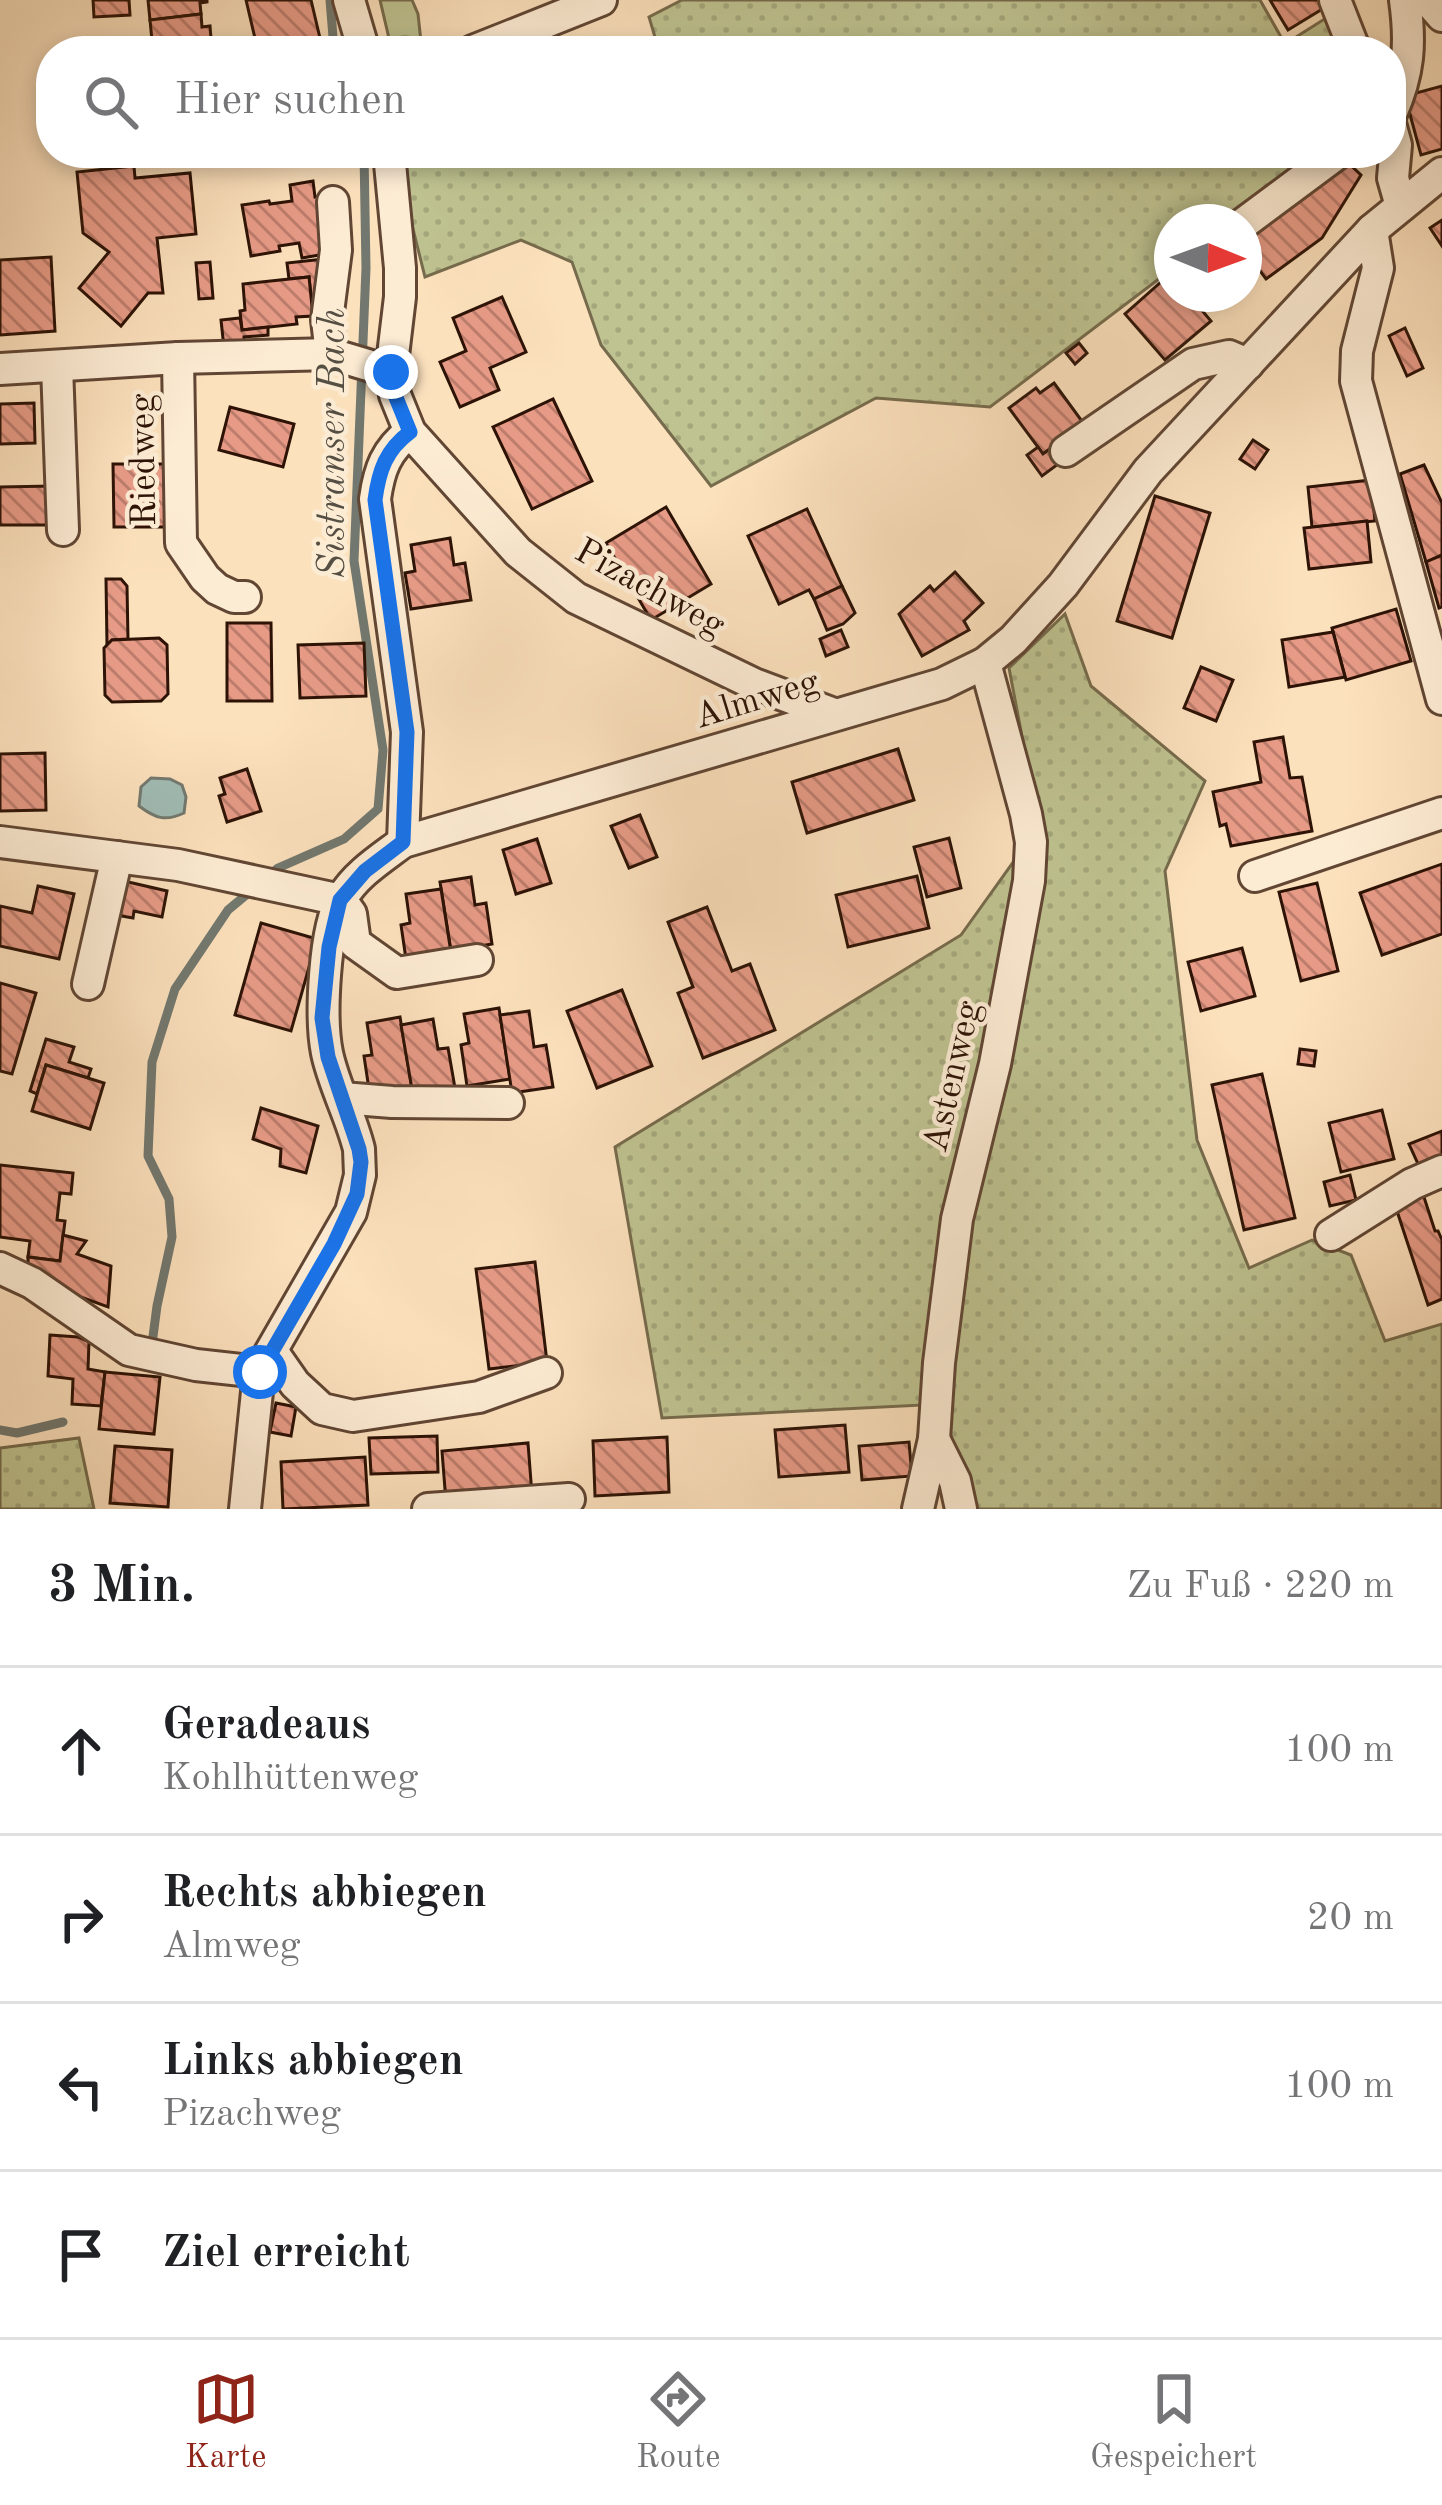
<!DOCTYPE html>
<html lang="de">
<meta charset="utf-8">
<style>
:root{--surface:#fff;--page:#f2f2f2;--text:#202124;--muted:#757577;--line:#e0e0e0;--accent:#8f2418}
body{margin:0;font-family:"Old Standard TT",serif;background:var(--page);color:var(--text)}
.compass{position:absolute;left:1154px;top:204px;width:108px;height:108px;border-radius:50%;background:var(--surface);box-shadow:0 6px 18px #0003;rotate:91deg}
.stop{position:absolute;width:36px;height:36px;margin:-27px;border:9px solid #1a73e8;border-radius:50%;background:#fff}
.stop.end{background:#1a73e8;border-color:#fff;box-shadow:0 3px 12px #0008}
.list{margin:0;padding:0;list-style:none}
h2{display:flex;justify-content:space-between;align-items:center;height:156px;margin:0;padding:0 48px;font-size:51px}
h2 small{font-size:39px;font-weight:400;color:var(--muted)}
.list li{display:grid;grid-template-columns:78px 1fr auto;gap:36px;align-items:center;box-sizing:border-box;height:168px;padding:0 48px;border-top:3px solid var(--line)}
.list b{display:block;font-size:45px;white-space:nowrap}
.list p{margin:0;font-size:39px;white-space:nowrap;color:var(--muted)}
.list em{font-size:39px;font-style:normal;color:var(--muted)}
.icon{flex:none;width:66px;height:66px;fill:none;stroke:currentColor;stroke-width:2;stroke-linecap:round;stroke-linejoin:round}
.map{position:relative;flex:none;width:1442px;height:1509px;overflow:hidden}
.search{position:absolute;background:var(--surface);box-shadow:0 6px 18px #0003;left:36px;right:36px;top:36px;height:132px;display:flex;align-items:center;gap:30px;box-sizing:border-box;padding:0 42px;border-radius:48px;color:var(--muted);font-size:45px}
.sheet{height:828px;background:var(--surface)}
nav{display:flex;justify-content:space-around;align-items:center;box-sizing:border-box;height:168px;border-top:3px solid var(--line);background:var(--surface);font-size:33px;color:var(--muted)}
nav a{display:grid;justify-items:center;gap:6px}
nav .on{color:var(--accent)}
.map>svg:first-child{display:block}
</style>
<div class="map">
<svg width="1442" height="1509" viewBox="0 0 1442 1509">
<defs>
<pattern id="grass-dots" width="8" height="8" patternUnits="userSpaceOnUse" patternTransform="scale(3)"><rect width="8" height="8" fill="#bfc391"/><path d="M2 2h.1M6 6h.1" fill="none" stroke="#a4a77c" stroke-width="1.8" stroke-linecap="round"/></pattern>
<pattern id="forest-crowns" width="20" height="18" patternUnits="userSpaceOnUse" patternTransform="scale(3)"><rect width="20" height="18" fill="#bfc391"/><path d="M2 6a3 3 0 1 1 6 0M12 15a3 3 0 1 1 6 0" fill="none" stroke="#a4a77c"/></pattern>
<pattern id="building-back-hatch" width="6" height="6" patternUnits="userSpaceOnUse" patternTransform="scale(3)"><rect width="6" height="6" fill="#e79b87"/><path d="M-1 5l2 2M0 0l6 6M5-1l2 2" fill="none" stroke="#bc7d6c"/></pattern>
</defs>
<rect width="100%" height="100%" fill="#fce1bd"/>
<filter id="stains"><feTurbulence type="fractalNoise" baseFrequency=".00167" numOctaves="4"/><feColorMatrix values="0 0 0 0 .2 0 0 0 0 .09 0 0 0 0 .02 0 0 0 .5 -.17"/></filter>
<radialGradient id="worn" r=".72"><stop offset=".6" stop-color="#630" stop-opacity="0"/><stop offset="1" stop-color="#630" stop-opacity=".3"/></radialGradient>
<!-- grass -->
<g fill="url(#grass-dots)" stroke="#766b4c" stroke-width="3">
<path d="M682,0H1260L1285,44L1334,13L1344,51H620L655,37L649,17Z"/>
<path d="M405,153H1326L1235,222H1172V269L990,407L876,398L711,486L601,345L572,262L521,240L425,277L410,217Z"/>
<path d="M1065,614L1091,686L1205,781L1165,871L1197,1140L1249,1268L1312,1240L1351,1255L1385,1341L1442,1324V1509H968L942,1404L662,1418L615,1147L961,935L1039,826L1009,668Z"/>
<path d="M79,1438L94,1509H0V1448Z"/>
</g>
<!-- forest -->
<path fill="url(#forest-crowns)" stroke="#766b4c" stroke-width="3" d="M380,0H412L418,14L422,51H392Z"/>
<!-- water -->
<path fill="#a0bcb5" stroke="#72786f" stroke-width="3" d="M151,778L170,779L182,785L186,797L184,813C165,822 155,818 139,806L141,787Z"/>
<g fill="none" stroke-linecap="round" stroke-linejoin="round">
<!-- stream -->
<g stroke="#72786f" stroke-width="9">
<path d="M330,0L333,37L337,51"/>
<path d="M270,875L278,868L344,839L378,809L383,750L354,561L366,268L364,153"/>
<path d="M152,1344L157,1306L172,1237L169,1199L148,1156L152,1062L175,989L228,910L252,890"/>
<path d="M0,1430L17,1433L63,1422"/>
</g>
</g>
<!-- building -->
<g fill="url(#building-back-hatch)" stroke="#2d1306" stroke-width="3">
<path d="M93,0H129L130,15L94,17Z"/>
<path d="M148,0H207V2L200,3L201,14L150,20Z"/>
<path d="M246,0H311L323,51H258Z"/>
<path d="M1270,0H1319L1324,8L1288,30Z"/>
<path d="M201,14L202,27L210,26L212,51H153L150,20Z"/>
<path d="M1442,86V149L1421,155L1405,96Z"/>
<path d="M1342,157L1361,175L1322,238L1266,279L1244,249V242Z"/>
<path d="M134,166L135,178L190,173L196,234L157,238L163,293H148L121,326L79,288L109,252L83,233L77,172Z"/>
<path d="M313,181L315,197L320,196L325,254L302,258L299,243L279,246L280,251L251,256L242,205L269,201L270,204L292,201L290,185Z"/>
<path d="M1442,220V246L1430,228Z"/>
<path d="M51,257L55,331L0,335V260Z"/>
<path d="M324,259L313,316L309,277L289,279L287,263Z"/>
<path d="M210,262L213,298L199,299L196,263Z"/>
<path d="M1170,274L1172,294H1188L1211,321L1165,360L1125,314Z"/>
<path d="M309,277L313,316L296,317L297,324L242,330L240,311L245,310L243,284Z"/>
<path d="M502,297L526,352L490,368L499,390L460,407L440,362L466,351L453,318Z"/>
<path d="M240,318L242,330L268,327V335L244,337V345L224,348L221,320Z"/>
<path d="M1405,328L1423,368L1407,376L1389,336Z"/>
<path d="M1079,343L1087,353L1075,364L1066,353Z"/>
<path d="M1054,383L1084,424L1043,454L1009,408L1036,388L1040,393Z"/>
<path d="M553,399L592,481L532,509L493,427Z"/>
<path d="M34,403L35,443L0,444V404Z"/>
<path d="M230,407L294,424L283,467L219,450Z"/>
<path d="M1253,440L1268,450L1255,469L1240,459Z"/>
<path d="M1059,442L1069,456L1042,476L1027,455L1038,447L1043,454Z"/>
<path d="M113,464H167L168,527H114Z"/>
<path d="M1424,465L1442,503V555L1426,562L1400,474Z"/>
<path d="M1371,480L1375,521L1312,527L1308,487Z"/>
<path d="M52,486V525H0V487Z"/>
<path d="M1155,496L1210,513L1172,638L1117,621Z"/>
<path d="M666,507L711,584L651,620L606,543Z"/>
<path d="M807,509L842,586L814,599L809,590L779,604L748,536Z"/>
<path d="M1367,521L1371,562L1309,569L1304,528Z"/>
<path d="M450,538L454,565L465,563L471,600L411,609L405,573L415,571L411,545Z"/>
<path d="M1442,555V607L1439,608L1426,562Z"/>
<path d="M955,572L983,603L964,621L969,630L922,656L899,614L930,586L934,591Z"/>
<path d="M106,579H121L127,586L128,639L112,640L107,645Z"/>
<path d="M842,586L855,613L843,624L827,630L814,599Z"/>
<path d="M1396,609L1411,661L1346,680L1332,628Z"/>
<path d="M227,623H271L272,701H227Z"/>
<path d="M841,630L848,647L826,656L820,639Z"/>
<path d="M1333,632L1345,677L1289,687L1282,640Z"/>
<path d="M159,638L167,645L168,694L161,701L112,702L105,695L104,648L112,640Z"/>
<path d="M364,643L366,696L300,698L298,645Z"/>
<path d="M1201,667L1233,680L1216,721L1184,708Z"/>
<path d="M1283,737L1290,778L1302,777L1312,831L1231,846L1226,824L1220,826L1213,792L1261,782L1254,742Z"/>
<path d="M898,749L914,800L807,833L792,782Z"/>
<path d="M45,753L46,810L0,811V754Z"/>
<path d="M247,769L261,811L227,822L219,796L225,794L220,778Z"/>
<path d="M640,815L657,857L629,868L611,826Z"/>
<path d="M949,838L961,888L927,897L914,847Z"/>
<path d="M537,839L551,883L516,894L503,850Z"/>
<path d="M1442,864V934L1382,955L1360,893Z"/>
<path d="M917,876L929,928L848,947L836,895Z"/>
<path d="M471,877L475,905L486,903L492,944L451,951L440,882Z"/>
<path d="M124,881L167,891L162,917L134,911L133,918L116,915Z"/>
<path d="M1317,883L1338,971L1301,981L1279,892Z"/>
<path d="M38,886L74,894L59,959L0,946V906L32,913Z"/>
<path d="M441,889L452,959L407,966L401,925L410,923L406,894Z"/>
<path d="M707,907L732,971L750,964L775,1030L703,1058L678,993L693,987L668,922Z"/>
<path d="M261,923L317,939L291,1031L235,1015Z"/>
<path d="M1242,948L1255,996L1201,1011L1188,962Z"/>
<path d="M0,983L36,993L12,1074L0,1071Z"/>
<path d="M622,990L652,1066L597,1088L567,1011Z"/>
<path d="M499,1008L510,1079L467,1086L461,1045L469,1043L464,1014Z"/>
<path d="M529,1011L534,1047L546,1045L553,1087L512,1093L500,1015Z"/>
<path d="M400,1017L412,1089L370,1096L364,1056L372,1055L367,1023Z"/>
<path d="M433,1019L438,1049L448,1048L455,1088L413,1095L401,1025Z"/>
<path d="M46,1039L74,1047L69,1062L91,1069L88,1078L46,1065L37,1094L30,1091Z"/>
<path d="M1300,1049L1316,1051L1314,1066L1298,1064Z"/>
<path d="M46,1065L104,1083L90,1129L32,1111Z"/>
<path d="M1262,1074L1295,1218L1244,1230L1212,1085Z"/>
<path d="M261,1108L318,1126L306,1173L280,1166L281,1149L253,1139Z"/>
<path d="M1382,1110L1394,1159L1341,1172L1329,1123Z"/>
<path d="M1442,1131V1157L1419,1166L1409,1144Z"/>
<path d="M0,1165L73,1173L71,1194L60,1193L57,1220L65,1221L60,1261L28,1257L30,1241L0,1237Z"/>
<path d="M1350,1175L1356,1200L1330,1206L1324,1182Z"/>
<path d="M1422,1191L1435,1231H1438L1442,1240V1299L1428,1305L1396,1208Z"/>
<path d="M63,1235L86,1241L77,1254L111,1266L108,1307L56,1288L28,1269V1257L60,1261Z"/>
<path d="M535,1262L547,1362L489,1369L476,1269Z"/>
<path d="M50,1335L78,1337L89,1342L88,1369L105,1372L101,1406L72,1404L73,1379L48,1376Z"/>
<path d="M105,1372L160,1377L154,1434L99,1429Z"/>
<path d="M276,1403L296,1407L291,1436L270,1432Z"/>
<path d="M845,1425L849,1472L779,1477L775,1430Z"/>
<path d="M437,1436L438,1472L371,1474L369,1438Z"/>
<path d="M667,1437L669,1492L595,1496L593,1441Z"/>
<path d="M909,1442L912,1476L862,1480L859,1446Z"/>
<path d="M528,1443L532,1495L446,1502L442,1451Z"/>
<path d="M115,1446L172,1450L168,1507L110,1503Z"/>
<path d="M365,1457L368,1505L283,1509L281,1462Z"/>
</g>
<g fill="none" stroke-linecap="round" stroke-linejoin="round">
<defs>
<g id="minor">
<path d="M349,0L364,51"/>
<path d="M1335,0L1355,51"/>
<path d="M1428,0L1442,16"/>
<path d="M473,51L601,0"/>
<path d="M1391,114C1409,73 1411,44 1405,0"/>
<path d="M1391,127L1396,145L1393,178L1401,206"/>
<path d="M389,153L400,268V297L391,372L395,395L410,432L518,552L576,598L754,684L834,714"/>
<path d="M1244,223L1338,153"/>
<path d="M1372,230L1378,268L1357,351L1356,381L1442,699"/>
<path d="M331,354L327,320L336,250L333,202"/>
<path d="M178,358L181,543L205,578L217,589L234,597H245"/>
<path d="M57,366L63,530"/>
<path d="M0,369L178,358L331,354L391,372"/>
<path d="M1066,451L1193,364L1229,356L1248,364"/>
<path d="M0,842L178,865L341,900"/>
<path d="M403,842L407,732L375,499C379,470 386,450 410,432"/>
<path d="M1255,876L1442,813"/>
<path d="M341,900L351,914L355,943L397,973L477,960"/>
<path d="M88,984L117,857"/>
<path d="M342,1098L392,1102L508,1103"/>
<path d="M1331,1235L1412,1184L1442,1171"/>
<path d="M0,1268L32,1283L129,1350L196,1365L259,1372"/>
<path d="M272,1351L295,1384L322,1409L353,1416L479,1397L546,1373"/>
<path d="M934,1439L955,1481L961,1509"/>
<path d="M245,1509L259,1372L351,1212L360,1175L359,1149C351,1116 334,1086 327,1053C320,1018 324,928 342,898C356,874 382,858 403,842L942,684L985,663L1013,640L1063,585L1148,471L1372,230L1442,173"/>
<path d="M428,1509L569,1499"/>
<path d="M918,1509L934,1439L939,1363L957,1219L995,1064L1029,881L1031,842L1026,814L985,663"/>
</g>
</defs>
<!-- minor casing -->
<use href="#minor" stroke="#614634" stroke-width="36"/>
<!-- minor -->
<use href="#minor" stroke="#fdecd4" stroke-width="30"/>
</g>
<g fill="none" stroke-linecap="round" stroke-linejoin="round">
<!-- route -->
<path stroke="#1a73e8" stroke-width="15" d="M260,1372L334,1244L357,1194L361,1162L359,1149L328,1057L322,1018L329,947L340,900L365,871L403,842L407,732L375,500C379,470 386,450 410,432L395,395L391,372"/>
</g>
<g text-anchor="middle" stroke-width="9" stroke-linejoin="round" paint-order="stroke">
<!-- street labels -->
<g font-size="36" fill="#2d1306" stroke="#fdecd4">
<text transform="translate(141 460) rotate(-91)" y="13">Riedweg</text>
<text transform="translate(651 586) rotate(29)" y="13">Pizachweg</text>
<text transform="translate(756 697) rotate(-17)" y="13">Almweg</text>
<text transform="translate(950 1076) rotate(-77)" y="13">Astenweg</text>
</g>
<!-- water labels -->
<g font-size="39" font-style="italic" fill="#554e43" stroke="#fdecd4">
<text transform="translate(330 443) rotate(-90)" y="14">Sistranser Bach</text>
</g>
</g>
<rect width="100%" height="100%" filter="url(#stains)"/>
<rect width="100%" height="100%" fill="url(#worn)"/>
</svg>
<svg class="compass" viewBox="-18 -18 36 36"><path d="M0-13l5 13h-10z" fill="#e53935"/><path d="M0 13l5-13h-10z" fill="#757577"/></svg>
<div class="stop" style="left:260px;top:1372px"></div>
<div class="stop end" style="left:391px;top:372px"></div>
<div class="search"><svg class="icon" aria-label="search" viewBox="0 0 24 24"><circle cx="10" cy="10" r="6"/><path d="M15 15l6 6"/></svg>Hier suchen</div>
</div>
<section class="sheet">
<h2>3 Min.<small>Zu Fuß · 220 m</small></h2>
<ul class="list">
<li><svg class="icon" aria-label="ahead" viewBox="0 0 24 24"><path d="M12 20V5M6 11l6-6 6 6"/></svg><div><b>Geradeaus</b><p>Kohlhüttenweg</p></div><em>100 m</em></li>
<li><svg class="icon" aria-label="right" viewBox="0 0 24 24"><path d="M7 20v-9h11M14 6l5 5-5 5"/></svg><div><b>Rechts abbiegen</b><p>Almweg</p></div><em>20 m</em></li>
<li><svg class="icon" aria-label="left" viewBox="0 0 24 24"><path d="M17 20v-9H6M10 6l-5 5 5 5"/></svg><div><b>Links abbiegen</b><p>Pizachweg</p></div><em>100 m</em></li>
<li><svg class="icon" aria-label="arrive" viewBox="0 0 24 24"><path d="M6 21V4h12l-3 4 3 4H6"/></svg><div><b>Ziel erreicht</b></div></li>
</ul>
</section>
<nav>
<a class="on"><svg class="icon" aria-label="map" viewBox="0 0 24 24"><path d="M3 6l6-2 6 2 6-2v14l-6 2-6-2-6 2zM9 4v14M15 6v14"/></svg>Karte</a>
<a><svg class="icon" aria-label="directions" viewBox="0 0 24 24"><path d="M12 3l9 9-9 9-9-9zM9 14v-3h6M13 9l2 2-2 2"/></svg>Route</a>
<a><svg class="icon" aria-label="saved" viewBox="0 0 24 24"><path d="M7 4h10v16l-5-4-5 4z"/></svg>Gespeichert</a>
</nav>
